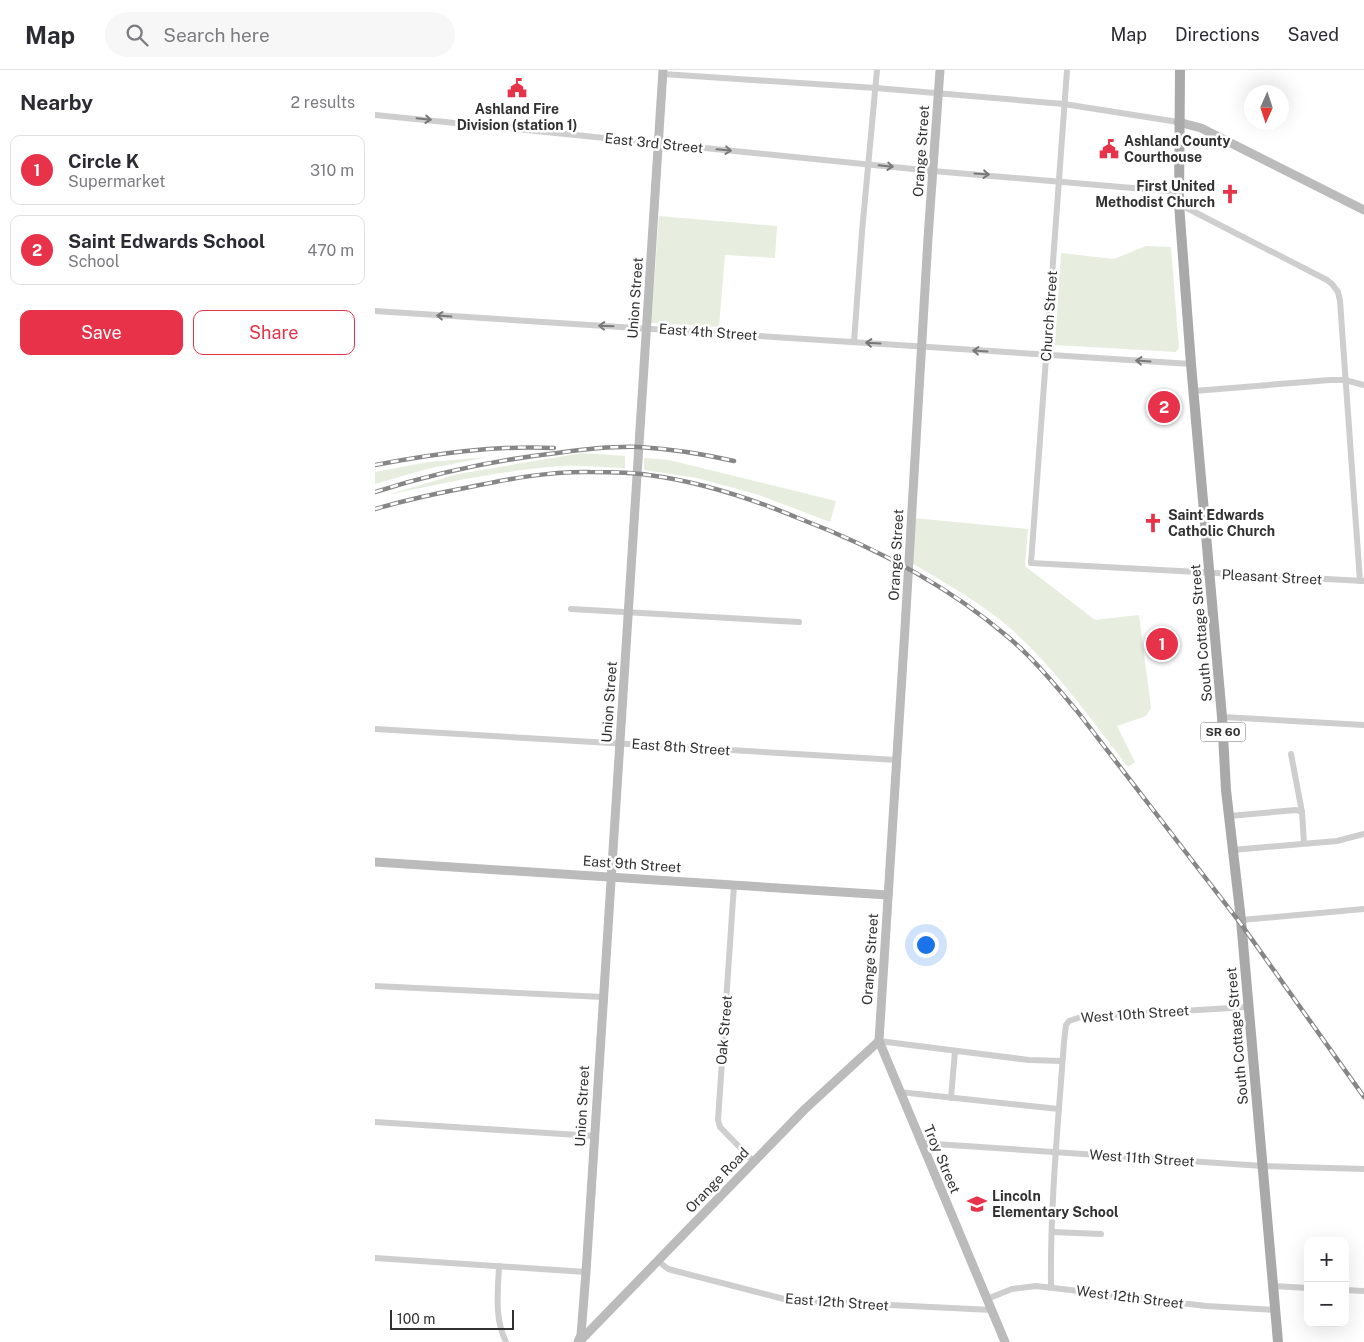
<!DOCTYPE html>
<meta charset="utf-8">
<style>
:root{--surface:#fff;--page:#f7f7f7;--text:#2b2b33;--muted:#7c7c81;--line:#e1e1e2;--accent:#e83249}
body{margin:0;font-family:"Public Sans",sans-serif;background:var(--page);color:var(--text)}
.controls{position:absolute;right:15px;bottom:15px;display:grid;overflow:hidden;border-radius:10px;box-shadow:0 5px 20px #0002}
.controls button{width:45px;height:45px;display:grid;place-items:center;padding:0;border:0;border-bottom:1px solid var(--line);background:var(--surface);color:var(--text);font:25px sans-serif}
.compass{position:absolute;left:869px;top:15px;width:45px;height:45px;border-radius:50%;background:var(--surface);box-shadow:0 5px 20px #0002;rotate:183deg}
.scale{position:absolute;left:15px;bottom:12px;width:124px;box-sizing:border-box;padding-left:5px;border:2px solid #313131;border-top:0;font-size:14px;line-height:18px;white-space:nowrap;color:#313131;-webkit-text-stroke:4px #fff;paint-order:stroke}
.you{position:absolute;left:550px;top:874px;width:18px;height:18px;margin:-12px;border:4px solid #fff;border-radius:50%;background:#1a73e8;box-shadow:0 0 0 8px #1a73e833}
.badge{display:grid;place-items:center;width:32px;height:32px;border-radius:50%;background:var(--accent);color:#fff;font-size:16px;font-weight:700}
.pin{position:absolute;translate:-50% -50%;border:2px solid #fff;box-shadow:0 1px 5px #0006}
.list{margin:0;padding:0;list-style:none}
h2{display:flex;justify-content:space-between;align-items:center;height:65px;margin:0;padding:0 20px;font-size:21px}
h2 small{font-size:16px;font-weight:400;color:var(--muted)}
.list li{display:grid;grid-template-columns:32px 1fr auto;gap:15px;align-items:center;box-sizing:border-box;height:70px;margin:0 10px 10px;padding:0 10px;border:1px solid var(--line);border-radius:10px}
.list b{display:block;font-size:19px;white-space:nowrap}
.list p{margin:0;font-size:16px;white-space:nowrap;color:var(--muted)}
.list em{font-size:16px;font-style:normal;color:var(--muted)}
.actions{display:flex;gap:10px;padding:15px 20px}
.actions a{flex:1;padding:11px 0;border:1px solid var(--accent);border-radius:10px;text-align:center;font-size:18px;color:var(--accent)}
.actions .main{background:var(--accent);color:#fff}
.icon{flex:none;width:28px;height:28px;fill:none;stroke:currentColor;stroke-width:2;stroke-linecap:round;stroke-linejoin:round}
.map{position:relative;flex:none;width:989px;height:1272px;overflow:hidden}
header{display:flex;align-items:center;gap:30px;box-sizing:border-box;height:70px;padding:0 25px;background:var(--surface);border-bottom:1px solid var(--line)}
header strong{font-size:24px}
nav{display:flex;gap:28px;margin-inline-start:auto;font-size:18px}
.search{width:350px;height:45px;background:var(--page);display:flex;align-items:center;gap:12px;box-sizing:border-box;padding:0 18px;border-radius:28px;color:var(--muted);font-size:19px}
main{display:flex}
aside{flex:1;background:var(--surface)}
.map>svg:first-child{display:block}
</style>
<header>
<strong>Map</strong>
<div class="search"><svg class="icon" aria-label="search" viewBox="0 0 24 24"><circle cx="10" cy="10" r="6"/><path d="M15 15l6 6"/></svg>Search here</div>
<nav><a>Map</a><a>Directions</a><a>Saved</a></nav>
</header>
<main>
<aside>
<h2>Nearby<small>2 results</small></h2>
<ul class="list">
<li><span class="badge">1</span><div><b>Circle K</b><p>Supermarket</p></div><em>310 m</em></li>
<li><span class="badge">2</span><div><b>Saint Edwards School</b><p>School</p></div><em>470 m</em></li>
</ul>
<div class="actions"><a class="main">Save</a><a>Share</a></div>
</aside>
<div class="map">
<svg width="989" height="1272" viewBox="0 0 989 1272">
<rect width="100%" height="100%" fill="#fff"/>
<!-- green -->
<g fill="#e7eedf">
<path d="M284,146L402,156L400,188L350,185L344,257L276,253Z"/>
<path d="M771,176L796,177L804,278L801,282L680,275L686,183L739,189Z"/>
<path d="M207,383L250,386V398C229,398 208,395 188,396C128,400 69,413 11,425L83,404Z"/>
<path d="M113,387L52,399L0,414V402L53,392Z"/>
<path d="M269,388L294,390L461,431L455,452L384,425L322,408L269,400Z"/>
<path d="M538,448L653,459L650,496L720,550L764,545L776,638L771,646L742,656L760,692L753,697C714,647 677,593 628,552C600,530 569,512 538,494Z"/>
</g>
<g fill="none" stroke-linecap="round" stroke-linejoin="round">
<!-- street -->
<g stroke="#cecece" stroke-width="6">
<path d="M692,0L656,493L989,511"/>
<path d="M288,4L501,18L689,34L803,52"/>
<path d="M0,45L558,101L804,122"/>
<path d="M804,134L952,210L957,214L963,222L965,231L985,511"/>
<path d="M0,241L816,294"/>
<path d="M479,272L487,162L502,0"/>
<path d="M819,321L955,310H970L989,315"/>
<path d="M196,539L424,552"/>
<path d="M847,647L989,655"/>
<path d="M0,659L522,690"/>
<path d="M916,684L927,742L929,773"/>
<path d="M854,746L921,740L927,742"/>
<path d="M857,780L962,771L989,764"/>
<path d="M359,815L343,1050L345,1057L379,1092"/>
<path d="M866,850L989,839"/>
<path d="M0,916L228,927"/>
<path d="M504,971L654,990L687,991"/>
<path d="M524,1022L684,1039"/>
<path d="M576,1028L580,981"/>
<path d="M0,1052L219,1066"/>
<path d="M545,1073L888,1096L989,1099"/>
<path d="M677,1162L726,1164"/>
<path d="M0,1188L211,1202"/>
<path d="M283,1191L293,1199L413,1230L617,1240"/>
<path d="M124,1196C123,1223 119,1247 131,1272"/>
<path d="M898,1216L933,1218"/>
<path d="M676,1217C675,1135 683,1054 689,972L691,955L694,951L706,947L873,937"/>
<path d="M970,1220L989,1221"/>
<path d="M612,1229L637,1219L661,1216L831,1236L901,1240"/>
</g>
<!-- secondary -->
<g stroke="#bbb" stroke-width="9">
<path d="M565,0L553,168L530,558L504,971L630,1272"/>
<path d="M803,52L826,58L989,140"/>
<path d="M0,792L513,825"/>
<path d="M203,1272L206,1265L211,1202L288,0"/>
<path d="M204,1272L430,1039L504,971"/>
</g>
<!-- primary -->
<path stroke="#a9a9a9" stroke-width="10" d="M805,0L804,134L816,294L847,647L851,720L866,850L903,1272"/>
<defs>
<g id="rail">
<path d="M0,395C58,384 119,375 179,378"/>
<path d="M0,422C60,403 120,390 182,383C210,379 237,376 265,377C297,379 328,384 359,391"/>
<path d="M0,439C31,430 63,423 95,417C134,409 175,401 215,402C234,402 255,402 274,405C326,412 375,428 423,448C499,477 571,514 633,567C659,589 680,615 702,641L866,854L989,1027"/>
</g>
</defs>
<!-- rail casing -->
<use href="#rail" stroke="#868686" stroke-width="4.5"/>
<!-- rail -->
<use href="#rail" stroke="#fff" stroke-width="2.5" stroke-dasharray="8" stroke-linecap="butt"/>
</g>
<!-- one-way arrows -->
<defs><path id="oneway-shaft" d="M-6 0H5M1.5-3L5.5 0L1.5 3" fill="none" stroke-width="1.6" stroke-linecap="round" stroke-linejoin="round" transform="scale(1.25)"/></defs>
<g stroke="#787878">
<use href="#oneway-shaft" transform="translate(49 49) rotate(6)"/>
<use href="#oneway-shaft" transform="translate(349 80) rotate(5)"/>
<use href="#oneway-shaft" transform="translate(511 96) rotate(6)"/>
<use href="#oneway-shaft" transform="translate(607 104) rotate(4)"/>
<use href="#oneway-shaft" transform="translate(69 246) rotate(-176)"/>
<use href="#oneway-shaft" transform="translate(231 256) rotate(-178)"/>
<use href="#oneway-shaft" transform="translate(498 273) rotate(-177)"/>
<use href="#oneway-shaft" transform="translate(605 281) rotate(-176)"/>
<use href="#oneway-shaft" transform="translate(768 291) rotate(-176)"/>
</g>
<!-- icons -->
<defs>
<symbol id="civic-bare" viewBox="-9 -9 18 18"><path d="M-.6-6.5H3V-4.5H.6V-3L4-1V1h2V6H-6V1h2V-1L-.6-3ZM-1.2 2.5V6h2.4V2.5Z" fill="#e83249" stroke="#fff" stroke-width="2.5" paint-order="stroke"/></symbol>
<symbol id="church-bare" viewBox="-9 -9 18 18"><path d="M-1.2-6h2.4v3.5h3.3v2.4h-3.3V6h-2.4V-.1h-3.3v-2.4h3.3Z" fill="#e83249" stroke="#fff" stroke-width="2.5" paint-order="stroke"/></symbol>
<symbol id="school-bare" viewBox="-9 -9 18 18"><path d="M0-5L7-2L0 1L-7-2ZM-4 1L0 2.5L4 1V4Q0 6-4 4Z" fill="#e83249" stroke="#fff" stroke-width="2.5" paint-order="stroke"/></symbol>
</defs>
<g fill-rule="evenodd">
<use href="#civic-bare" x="128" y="4" width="28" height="28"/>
<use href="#civic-bare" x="720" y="65" width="28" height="28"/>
<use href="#church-bare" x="841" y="110" width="28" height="28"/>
<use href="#church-bare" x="764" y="439" width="28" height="28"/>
<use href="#school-bare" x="588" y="1120" width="28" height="28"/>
</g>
<g text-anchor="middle" stroke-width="5" stroke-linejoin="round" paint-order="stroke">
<!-- shield labels -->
<rect fill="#fff" stroke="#6f6f6f" stroke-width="1" x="825.5" y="652.5" width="45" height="19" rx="4"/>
<g font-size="12" font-weight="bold" fill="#313131">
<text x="848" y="666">SR 60</text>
</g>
<!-- poi labels -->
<g font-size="14" font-weight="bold" fill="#313131" stroke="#fff" text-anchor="start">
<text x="142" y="44" text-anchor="middle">Ashland Fire<tspan x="142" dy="16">Division (station 1)</tspan></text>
<text x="749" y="76">Ashland County<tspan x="749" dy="16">Courthouse</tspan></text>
<text x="840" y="121" text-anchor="end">First United<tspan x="840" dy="16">Methodist Church</tspan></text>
<text x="793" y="450">Saint Edwards<tspan x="793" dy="16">Catholic Church</tspan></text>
<text x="617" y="1131">Lincoln<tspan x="617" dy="16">Elementary School</tspan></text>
</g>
<!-- street labels -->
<g font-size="14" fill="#313131" stroke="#fff">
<text transform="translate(279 73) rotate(6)" y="5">East 3rd Street</text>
<text transform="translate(546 81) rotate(-86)" y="5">Orange Street</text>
<text transform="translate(260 228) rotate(-86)" y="5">Union Street</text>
<text transform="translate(674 246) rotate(-86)" y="5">Church Street</text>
<text transform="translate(333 262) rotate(4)" y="5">East 4th Street</text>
<text transform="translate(521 485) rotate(-87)" y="5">Orange Street</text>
<text transform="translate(897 507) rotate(3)" y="5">Pleasant Street</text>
<text transform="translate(826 563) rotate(-95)" y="5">South Cottage Street</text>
<text transform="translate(234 632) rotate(-86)" y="5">Union Street</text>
<text transform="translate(306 677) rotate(4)" y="5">East 8th Street</text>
<text transform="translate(257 794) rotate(4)" y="5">East 9th Street</text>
<text transform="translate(495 889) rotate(-86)" y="5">Orange Street</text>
<text transform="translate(760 944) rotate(-4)" y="5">West 10th Street</text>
<text transform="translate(349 960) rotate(-85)" y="5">Oak Street</text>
<text transform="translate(862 966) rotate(-95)" y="5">South Cottage Street</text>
<text transform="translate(207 1036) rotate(-87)" y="5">Union Street</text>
<text transform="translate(767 1088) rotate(4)" y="5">West 11th Street</text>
<text transform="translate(567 1089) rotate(67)" y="5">Troy Street</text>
<text transform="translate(342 1110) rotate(-46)" y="5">Orange Road</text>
<text transform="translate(755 1227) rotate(7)" y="5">West 12th Street</text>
<text transform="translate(462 1232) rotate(4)" y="5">East 12th Street</text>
</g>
</g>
</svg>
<div class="controls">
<button>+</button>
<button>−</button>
</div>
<svg class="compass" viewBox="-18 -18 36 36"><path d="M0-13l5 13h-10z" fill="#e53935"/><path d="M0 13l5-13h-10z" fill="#7c7c81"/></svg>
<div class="scale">100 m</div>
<div class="you"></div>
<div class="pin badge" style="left:787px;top:574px">1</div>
<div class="pin badge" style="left:789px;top:337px">2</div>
</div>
</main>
